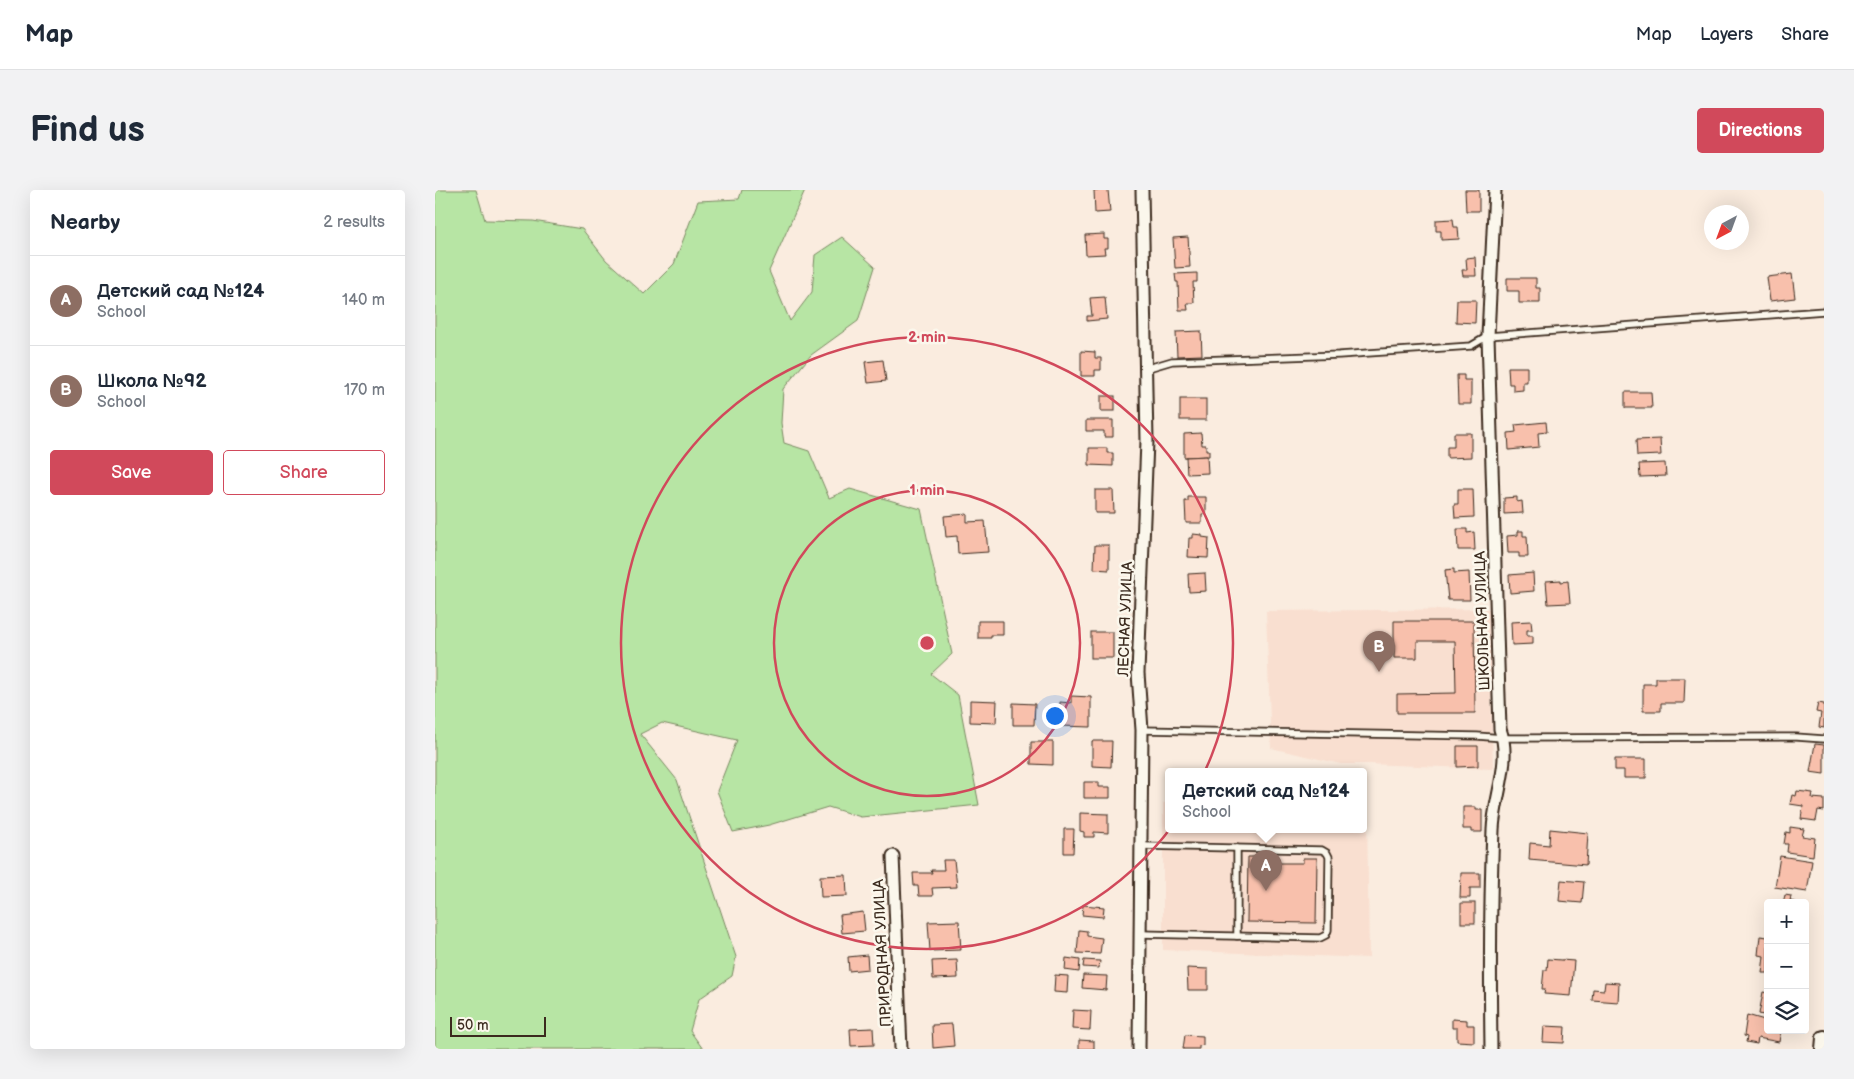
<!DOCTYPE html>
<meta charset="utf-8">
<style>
:root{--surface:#fff;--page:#f2f2f3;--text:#1f2937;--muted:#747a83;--line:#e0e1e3;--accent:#d1495b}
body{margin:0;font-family:"Balsamiq Sans",sans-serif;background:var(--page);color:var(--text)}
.controls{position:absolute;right:15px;bottom:15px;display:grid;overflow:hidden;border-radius:5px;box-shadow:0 5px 20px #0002}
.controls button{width:45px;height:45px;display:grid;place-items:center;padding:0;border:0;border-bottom:1px solid var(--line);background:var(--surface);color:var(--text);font:25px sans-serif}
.compass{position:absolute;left:1269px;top:15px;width:45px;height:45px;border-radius:50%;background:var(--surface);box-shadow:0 5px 20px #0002;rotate:221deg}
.scale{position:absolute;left:15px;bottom:12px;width:96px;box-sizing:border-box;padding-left:5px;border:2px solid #3b2a1e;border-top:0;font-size:14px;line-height:18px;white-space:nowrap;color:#3b2a1e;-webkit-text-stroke:4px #fbf7ec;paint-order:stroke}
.you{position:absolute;left:619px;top:525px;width:18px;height:18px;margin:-12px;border:4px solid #fff;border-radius:50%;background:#1a73e8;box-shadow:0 0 0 8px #1a73e833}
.badge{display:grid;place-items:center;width:32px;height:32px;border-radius:50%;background:var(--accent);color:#fff;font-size:16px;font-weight:700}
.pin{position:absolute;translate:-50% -41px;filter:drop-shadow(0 1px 2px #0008)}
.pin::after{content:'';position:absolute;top:26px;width:18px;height:15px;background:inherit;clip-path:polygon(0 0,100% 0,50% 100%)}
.popup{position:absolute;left:730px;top:578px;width:202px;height:65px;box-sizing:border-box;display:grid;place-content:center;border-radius:5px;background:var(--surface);filter:drop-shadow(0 1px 4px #0005);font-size:16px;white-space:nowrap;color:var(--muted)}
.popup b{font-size:19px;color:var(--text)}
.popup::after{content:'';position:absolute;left:50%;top:100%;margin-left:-10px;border:10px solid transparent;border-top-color:var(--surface)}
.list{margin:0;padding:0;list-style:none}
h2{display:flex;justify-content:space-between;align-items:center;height:65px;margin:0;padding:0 20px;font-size:21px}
h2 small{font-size:16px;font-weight:400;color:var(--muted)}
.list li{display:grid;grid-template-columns:32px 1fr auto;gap:15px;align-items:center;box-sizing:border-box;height:90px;padding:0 20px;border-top:1px solid var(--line)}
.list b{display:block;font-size:19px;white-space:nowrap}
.list p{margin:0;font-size:16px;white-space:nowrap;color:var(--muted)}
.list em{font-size:16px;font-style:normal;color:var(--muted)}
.actions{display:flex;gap:10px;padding:15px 20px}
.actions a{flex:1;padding:11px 0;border:1px solid var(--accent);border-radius:5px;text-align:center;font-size:18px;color:var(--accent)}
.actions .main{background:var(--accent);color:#fff}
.icon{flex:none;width:28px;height:28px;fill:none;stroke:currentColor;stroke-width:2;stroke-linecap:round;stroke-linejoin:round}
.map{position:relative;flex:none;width:1389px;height:859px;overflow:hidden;border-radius:5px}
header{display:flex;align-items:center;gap:30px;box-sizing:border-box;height:70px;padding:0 25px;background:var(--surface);border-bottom:1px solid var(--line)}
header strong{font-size:24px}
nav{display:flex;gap:28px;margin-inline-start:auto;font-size:18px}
.intro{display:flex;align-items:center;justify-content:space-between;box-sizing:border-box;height:120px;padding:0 30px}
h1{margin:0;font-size:35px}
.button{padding:12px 22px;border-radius:5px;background:var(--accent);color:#fff;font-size:18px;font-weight:700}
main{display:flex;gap:30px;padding:0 30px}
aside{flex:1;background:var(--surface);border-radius:5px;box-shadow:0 5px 20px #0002}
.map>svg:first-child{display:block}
</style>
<header>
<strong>Map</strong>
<nav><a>Map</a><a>Layers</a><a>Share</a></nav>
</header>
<div class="intro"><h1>Find us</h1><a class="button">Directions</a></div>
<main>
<aside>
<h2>Nearby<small>2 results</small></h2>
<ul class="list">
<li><span class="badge" style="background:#8d6e63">A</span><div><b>Детский сад №124</b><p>School</p></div><em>140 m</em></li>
<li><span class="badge" style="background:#8d6e63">B</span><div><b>Школа №92</b><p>School</p></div><em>170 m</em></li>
</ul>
<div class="actions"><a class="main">Save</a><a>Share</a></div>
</aside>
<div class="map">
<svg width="1389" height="859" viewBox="0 0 1389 859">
<rect width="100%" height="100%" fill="#faecdf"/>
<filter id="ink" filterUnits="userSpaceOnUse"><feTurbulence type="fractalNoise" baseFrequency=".02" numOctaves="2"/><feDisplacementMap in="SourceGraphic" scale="10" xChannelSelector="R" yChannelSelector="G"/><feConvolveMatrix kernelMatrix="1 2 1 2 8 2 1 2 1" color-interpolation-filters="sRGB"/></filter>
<g filter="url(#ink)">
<!-- built -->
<g fill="#f9dfd0">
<path d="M1054,419L1058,579L932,574H906L836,558L831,421Z"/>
<path d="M728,613H733L734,640H928L929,617H932L934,768L728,760Z"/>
</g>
<!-- green -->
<path fill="#b7e5a4" stroke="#798861" d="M0,0H41L50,30L98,31L147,39L171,70L209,104L239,74L263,11L304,9L307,0H370L334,81L355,131L377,102L380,65L407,47L440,77L423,131L376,165L348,199L346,233L349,253L374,261L394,308L415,299L486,319L517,464L496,484L523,505L544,615L426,627L393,617L334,635L298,642L282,601L302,550L227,533L205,544L242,590L301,767L297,786L264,809L255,841L268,859H0Z"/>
<!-- building -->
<g fill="#f8c0ac" stroke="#3b2a1e">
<path d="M659,0H673L675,22L660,23Z"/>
<path d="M1030,0H1044V21H1031Z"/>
<path d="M1018,29L1019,37H1023L1024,49L1006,50V41H1001V30Z"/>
<path d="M669,44V49H673V58H669L670,64L651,65L650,45Z"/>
<path d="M753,47L755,77L740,78L738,48Z"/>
<path d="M1040,67L1041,86H1028L1027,80H1032L1031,68Z"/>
<path d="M762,83V92H758L759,113H752L753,120H744L743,92H741L740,84Z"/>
<path d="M1357,84L1360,108L1335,111L1332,87Z"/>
<path d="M1072,88H1101V98H1105V113H1084V101H1072Z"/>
<path d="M670,107L672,129L652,131V126H657L655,108Z"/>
<path d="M1022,110H1041L1040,133L1021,132Z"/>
<path d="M766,141L767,165L742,166L741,142Z"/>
<path d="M646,161L660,162V168H666V180H660V186H646Z"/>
<path d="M448,170L451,191L433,193L430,172Z"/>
<path d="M1073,177H1092V192H1088V200L1078,201V194H1074Z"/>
<path d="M1022,185H1029V190H1036V214H1023Z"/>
<path d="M1190,202H1216L1217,218H1190Z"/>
<rect x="666" y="206" width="14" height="15"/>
<rect x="745" y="209" width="26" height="21"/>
<path d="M651,230H678V247H669V241H651Z"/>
<path d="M1111,232L1112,242L1103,243L1104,257L1074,260L1073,243L1081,242L1080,235Z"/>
<path d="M766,243L767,255H771V260H774V266L749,267V244Z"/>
<path d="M1019,243H1036V267L1012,268V257H1019Z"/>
<path d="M1225,249L1226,265L1202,266L1201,250Z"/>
<path d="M654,258H672V263H678V276L654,275Z"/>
<path d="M772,266L773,283L752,284L751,267Z"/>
<path d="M1230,273L1231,286L1205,287L1204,274Z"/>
<path d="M1023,299H1038L1039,327L1020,328L1019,314H1023Z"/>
<path d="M660,300H678L679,323H660Z"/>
<path d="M753,307H771V324H767V333H751L750,311H753Z"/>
<path d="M1082,307V312L1087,311L1088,323L1069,324V308Z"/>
<path d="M532,324V332L550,331L553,362L523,364L522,346L511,347L509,326Z"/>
<path d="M1022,339H1032V343L1039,342L1040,360H1023Z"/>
<path d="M1083,341H1088V346H1092L1093,367H1084V363H1073L1072,346L1083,345Z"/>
<path d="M758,344L767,345V347L774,348L773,368L753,367L754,348H758Z"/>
<path d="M660,355H674V380L659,379Z"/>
<path d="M1019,379V383L1034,382L1035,410H1013L1010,380Z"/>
<path d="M770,383L771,401L754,402L753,384Z"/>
<path d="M1098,383L1099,401L1075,403L1074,385Z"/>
<path d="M1126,390V392L1133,391L1135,413L1113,414L1111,391Z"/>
<path d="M543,431H568V445H556V448H543Z"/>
<path d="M959,431H1039L1040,523H962V504L1021,503L1020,451H982V468H959Z"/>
<path d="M1096,431L1097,440H1092V446H1098V454L1077,455L1076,432Z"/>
<rect x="656" y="442" width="22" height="26"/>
<path d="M1221,488H1250L1249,513H1226V521H1208V494H1221Z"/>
<path d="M636,506L656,507V537L625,536V512L636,513Z"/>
<path d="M535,510L562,511L561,533L535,532Z"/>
<path d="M578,513L600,514L599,535H578Z"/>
<path d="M1383,513L1389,514V538L1384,537L1386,523L1381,522Z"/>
<path d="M657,551H677L676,577L657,576Z"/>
<path d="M596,552H618V575L596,574Z"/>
<path d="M1380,554L1389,555V584L1375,582Z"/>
<path d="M1022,556H1043V576L1022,577Z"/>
<path d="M1180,569H1211V588H1189V580H1180Z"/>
<path d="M649,592H664V597H675V608H649Z"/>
<path d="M1362,601L1378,603L1377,608L1389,609V621L1383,620L1381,631L1366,629L1368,616L1355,614L1357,605L1361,606Z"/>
<path d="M1028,617H1041V620H1047V642H1036V639H1028Z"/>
<path d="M645,623L673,624V643L659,642V647H649V642L645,641Z"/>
<path d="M1355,637L1369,639L1367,646L1380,648L1378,666L1352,662L1353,654H1349L1351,642L1355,643Z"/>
<path d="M629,639H639L638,663H629Z"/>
<path d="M1115,639L1153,643L1151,675L1094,670L1095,653L1114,655Z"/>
<path d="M1345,666L1377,671L1372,702L1340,697Z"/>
<path d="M813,667H828V673H868V668H882L881,733L812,732Z"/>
<path d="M508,670H519L522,697L497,698L498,706H484L483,696H479L478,683H497L496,680H509Z"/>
<path d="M1026,683H1045V698H1035V708H1025Z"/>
<path d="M411,685L412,706L386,707L385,686Z"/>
<path d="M1126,690L1149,692L1147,713L1124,711Z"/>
<path d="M1350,705L1356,706L1355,711L1363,713H1348Z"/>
<rect x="1026" y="713" width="14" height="20"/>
<path d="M648,715L669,717L668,727L647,725Z"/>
<path d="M428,722L430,741L407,743L405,725Z"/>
<path d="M524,731L526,760L495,761L493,732Z"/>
<path d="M644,740L652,741V746L667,748L665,764L642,763Z"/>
<path d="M1325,746L1333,747V783H1327L1329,766L1323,765Z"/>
<path d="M432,765L433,779L414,781L413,767Z"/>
<path d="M631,768L645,770L644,782L630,780Z"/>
<path d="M1113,769L1139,771L1136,806L1109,804L1110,799H1107L1109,780H1112Z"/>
<path d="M522,770L523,788L498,789L497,771Z"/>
<path d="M649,770L665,771L664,778L648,777Z"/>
<path d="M752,778L773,779V800H753Z"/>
<path d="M620,785L633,786L632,803L619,802Z"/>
<path d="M648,785L672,786L671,800L647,798Z"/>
<path d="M1170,792L1184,793L1183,812L1157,810L1158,799L1169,800Z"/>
<path d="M1328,802L1333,803V826L1324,824Z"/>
<path d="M638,820L656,821L655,840L637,839Z"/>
<path d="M1312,825L1333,831V840H1346L1344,852L1323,848L1322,854L1311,852L1312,847L1309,846Z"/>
<path d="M1017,829L1032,830V835H1039V852L1022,851V838H1017Z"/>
<path d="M517,834L519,856L498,858L497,835Z"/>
<path d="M1109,836L1130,837L1129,853L1108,852Z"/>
<path d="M438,838L439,855L416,856L415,839Z"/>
<path d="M750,845L768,846V855L764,856V859H748Z"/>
<path d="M644,850L659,851V859H644Z"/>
</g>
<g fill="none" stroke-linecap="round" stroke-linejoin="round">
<defs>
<g id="service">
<path d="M710,179L737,171L904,165L1036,156L1053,146L1389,121"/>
<path d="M707,540L1042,546L1068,548L1361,547L1389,549"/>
<path d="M706,744L885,748L891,745L893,740L894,667L892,663L887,660L707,656"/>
<path d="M802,746V658"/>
</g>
<g id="minor">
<path d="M458,666L466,859"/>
<path d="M704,859L707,540L703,483L712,251L707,0"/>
<path d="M1056,859C1055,786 1055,713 1058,640C1059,607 1077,572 1065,539L1053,146L1060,0"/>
</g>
<path id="tertiary" d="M1388,859L1389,848"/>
</defs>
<!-- service casing -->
<use href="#service" stroke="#3b2a1e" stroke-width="9"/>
<!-- minor casing -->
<use href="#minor" stroke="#3b2a1e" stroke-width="15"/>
<!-- tertiary casing -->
<use href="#tertiary" stroke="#3b2a1e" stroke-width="18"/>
<!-- service -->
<use href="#service" stroke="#fbf7ec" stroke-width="5.5"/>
<!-- minor -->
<use href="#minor" stroke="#fbf7ec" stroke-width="11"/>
<!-- tertiary -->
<use href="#tertiary" stroke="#fbf7ec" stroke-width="14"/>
</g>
</g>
<!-- distance rings -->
<g fill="none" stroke="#d1495b" stroke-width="2.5">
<circle cx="492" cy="453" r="153"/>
<circle cx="492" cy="453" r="306"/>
</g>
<g text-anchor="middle" stroke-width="5" stroke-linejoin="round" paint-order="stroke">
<!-- street labels -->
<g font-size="15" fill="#3b2a1e" stroke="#fbf7ec">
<text transform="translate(690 429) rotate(-88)" y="5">ЛЕСНАЯ УЛИЦА</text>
<text transform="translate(1047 431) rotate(-92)" y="5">ШКОЛЬНАЯ УЛИЦА</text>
<text transform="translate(447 763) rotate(-93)" y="5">ПРИРОДНАЯ УЛИЦА</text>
</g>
</g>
<circle cx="492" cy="453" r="8" fill="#d1495b" stroke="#fbf7ec" stroke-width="2.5"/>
<g font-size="15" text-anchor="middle" font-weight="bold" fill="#d1495b" stroke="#fbf7ec" stroke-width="5" stroke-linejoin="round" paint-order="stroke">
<text x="492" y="152">2 min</text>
<text x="492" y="305">1 min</text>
</g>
</svg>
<div class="controls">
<button>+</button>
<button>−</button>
<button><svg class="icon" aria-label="layers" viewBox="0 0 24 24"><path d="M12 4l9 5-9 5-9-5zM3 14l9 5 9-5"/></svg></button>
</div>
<svg class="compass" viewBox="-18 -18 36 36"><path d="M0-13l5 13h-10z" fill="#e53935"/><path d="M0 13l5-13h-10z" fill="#747a83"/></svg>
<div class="scale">50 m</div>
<div class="you"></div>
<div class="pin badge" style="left:831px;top:701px;background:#8d6e63">A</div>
<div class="popup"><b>Детский сад №124</b>School</div>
<div class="pin badge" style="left:944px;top:482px;background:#8d6e63">B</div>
</div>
</main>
